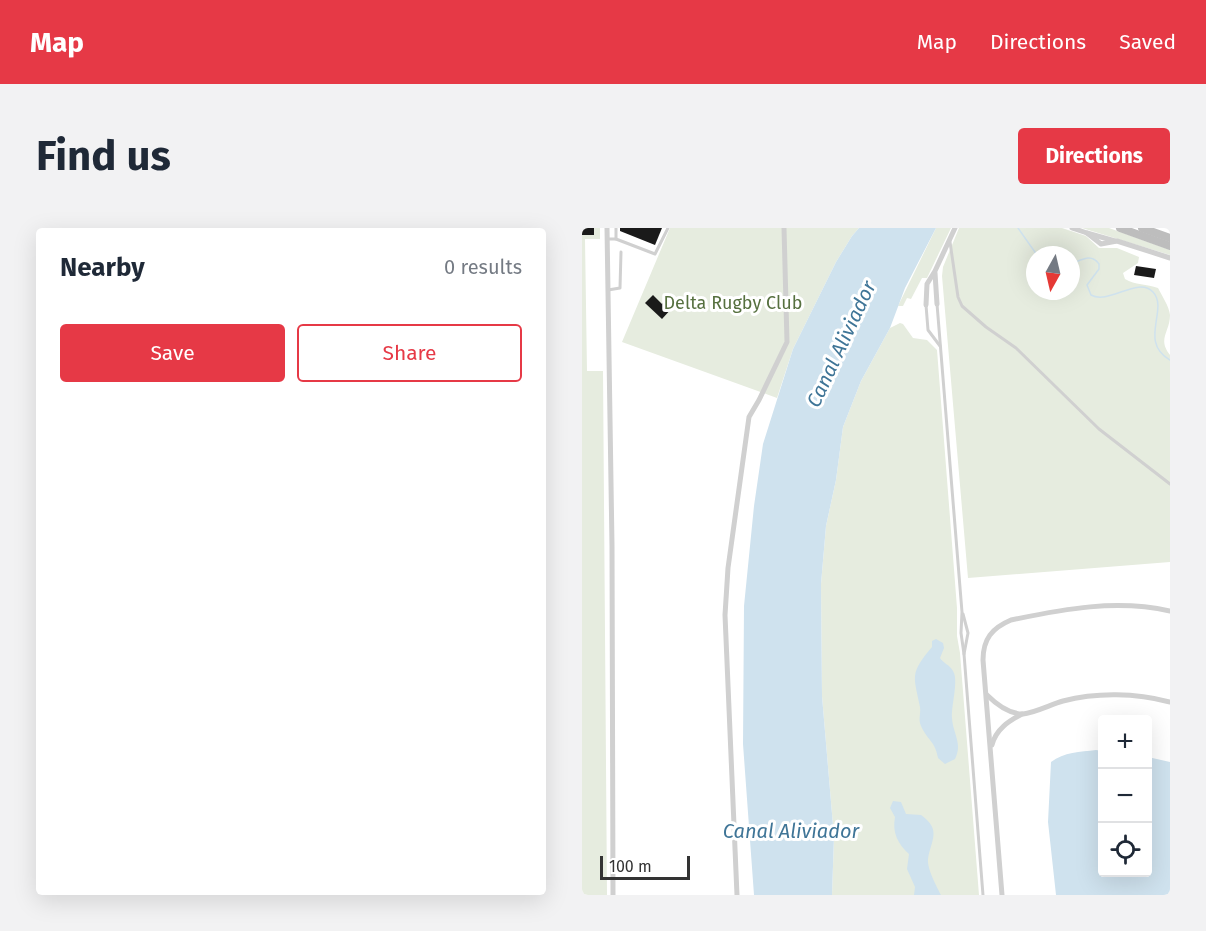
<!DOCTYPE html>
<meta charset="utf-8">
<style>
:root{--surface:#fff;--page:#f2f2f3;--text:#1f2937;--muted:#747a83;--line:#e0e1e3;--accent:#e63946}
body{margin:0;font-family:"Fira Sans",sans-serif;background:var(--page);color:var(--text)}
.controls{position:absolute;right:18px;bottom:18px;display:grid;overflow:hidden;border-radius:6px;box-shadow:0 6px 24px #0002}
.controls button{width:54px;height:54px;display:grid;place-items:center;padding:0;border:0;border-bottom:2px solid var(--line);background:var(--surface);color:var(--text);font:30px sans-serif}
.compass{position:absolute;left:444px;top:18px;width:54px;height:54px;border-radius:50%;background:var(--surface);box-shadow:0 6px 24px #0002;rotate:188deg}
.scale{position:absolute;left:18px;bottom:15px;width:90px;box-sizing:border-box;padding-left:6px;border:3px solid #333;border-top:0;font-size:16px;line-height:21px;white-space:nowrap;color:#333;-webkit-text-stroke:4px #fff;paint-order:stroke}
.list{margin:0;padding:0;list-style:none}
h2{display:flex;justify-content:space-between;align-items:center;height:78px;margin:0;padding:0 24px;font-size:26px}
h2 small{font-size:20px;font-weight:400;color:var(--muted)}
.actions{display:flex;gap:12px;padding:18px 24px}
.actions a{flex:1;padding:14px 0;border:2px solid var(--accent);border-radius:6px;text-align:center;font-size:21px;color:var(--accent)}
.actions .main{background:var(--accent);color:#fff}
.icon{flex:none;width:33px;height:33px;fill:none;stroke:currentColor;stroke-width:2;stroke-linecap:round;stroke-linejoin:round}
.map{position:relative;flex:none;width:588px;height:667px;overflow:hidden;border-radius:6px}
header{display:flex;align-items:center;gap:36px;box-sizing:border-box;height:84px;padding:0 30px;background:var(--accent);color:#fff}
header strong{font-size:28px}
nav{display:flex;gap:33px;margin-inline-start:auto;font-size:21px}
.intro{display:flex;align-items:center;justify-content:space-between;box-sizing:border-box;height:144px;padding:0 36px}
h1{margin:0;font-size:42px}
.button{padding:15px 27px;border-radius:6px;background:var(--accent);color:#fff;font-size:21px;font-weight:700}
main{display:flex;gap:36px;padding:0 36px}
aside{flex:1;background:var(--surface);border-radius:6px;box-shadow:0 6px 24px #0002}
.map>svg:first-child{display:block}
</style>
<header>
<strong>Map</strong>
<nav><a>Map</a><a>Directions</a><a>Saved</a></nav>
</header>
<div class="intro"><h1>Find us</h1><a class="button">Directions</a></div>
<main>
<aside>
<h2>Nearby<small>0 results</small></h2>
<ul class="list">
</ul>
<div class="actions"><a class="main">Save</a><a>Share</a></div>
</aside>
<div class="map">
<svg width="588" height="667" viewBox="0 0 588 667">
<rect width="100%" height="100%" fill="#fff"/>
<!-- green -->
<g fill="#e6ecdf" fill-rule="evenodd">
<path d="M0,0H18V11H3L5,143H21L25,667H0Z"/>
<path d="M88,0H277L270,8L254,34L211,121L195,170L40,114Z"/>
<path d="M354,0H369L345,50H340L329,71L325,70L321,78H316Z"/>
<path d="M377,0H480L504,8L517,20H535L557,29L556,35L541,45L543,51C553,57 565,56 576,60C580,68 587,78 588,87C588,104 575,111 588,127V334L386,350L360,48L361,39ZM453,27H489V63H453Z"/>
<path d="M500,0H527L588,22V27Z"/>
<path d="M318,95L321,96L331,110L345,112L355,122L375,380V408L378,425L397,667H250L252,609L240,468L239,356L244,298L254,252L261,199L279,153L308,100Z"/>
</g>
<!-- water -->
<g fill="#cfe2ee">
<path d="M277,0H354L323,60L308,100L279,153L261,199L254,252L244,298L239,356L240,468L252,609L250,667H172L161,516L162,378L172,278L181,216L211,121L254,34L270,8Z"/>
<path d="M354,411L361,415L362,420L358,430C361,435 368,437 371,443C377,452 369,478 370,490C371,506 381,516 373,531L363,536L356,530C353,513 346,513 339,498C336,491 339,486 338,479C332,448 327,446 350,419V413Z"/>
<path d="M514,522L520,523V644H566V529L588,534V667H474L466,594L469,534C482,524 498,524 514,522Z"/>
<path d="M311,573L319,574L324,586L339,587C360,602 349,612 346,631C345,641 355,659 359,667H332L333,659L325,641L327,626C316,616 310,605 313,589L308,580Z"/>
</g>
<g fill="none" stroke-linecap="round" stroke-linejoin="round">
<!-- stream -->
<g stroke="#cfe2ee" stroke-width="1.5">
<path d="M436,0L455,27"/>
<path d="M489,36C500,32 509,25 517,36V41L505,57L509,67C527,77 556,48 571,64C587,81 556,114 588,132"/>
</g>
</g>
<!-- building -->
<g fill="#1a1a1a">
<rect x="0" y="0" width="12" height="7"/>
<path d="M38,0H80L73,17L38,3Z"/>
<path d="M554,38L574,41L572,50L552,47Z"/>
<path d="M71,67L80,76L83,72L91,79L80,91L63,75Z"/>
</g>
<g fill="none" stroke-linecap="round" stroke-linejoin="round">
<!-- service -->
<g stroke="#d0d0d0" stroke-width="3">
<path d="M25,11H34L73,26L86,0"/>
<path d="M34,11V0"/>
<path d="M368,14L376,69L380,78L404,99L434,120L517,201L588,256"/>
<path d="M26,62L38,60L39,24"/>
<path d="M355,76L380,384L379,405L382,426L401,667"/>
<path d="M344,77L346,102L358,118"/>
<path d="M381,386L386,405L382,426"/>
</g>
<!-- minor -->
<g stroke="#d0d0d0" stroke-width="5">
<path d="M25,0L30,318L31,667"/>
<path d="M490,0L505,5L519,16L535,13L588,30"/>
<path d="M505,5L533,13"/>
<path d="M353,45L355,76"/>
<path d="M344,77L345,56L353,43L373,0"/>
<path d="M405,467C414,476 427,486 441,486C452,485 470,476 481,473C515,464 554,465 588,474"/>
<path d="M410,517C414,501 427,493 440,486"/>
<path d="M155,667L143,387L146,340L167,189L177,172L205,114L202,0"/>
<path d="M420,667L401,432C401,411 410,400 429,392C482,381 534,371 588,383"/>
</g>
<!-- secondary -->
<g stroke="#bdbdbd" stroke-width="8">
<path d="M538,0L588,18"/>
<path d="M560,0L588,10"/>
</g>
</g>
<g text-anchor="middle" stroke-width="6" stroke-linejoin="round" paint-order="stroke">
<!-- park labels -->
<g font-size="18" fill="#56703f" stroke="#fff">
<text x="151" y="81">Delta Rugby Club</text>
</g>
<!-- water labels -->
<g font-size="20" font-style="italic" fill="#3f7597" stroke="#fff">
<text transform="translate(259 116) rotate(-65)" y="7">Canal Aliviador</text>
<text x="209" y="610">Canal Aliviador</text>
</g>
</g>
</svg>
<div class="controls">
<button>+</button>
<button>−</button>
<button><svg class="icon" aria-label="locate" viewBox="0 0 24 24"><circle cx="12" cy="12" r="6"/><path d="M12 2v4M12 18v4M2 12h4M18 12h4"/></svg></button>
</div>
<svg class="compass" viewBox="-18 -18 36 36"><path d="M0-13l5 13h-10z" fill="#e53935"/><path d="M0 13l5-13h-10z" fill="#747a83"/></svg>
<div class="scale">100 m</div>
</div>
</main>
